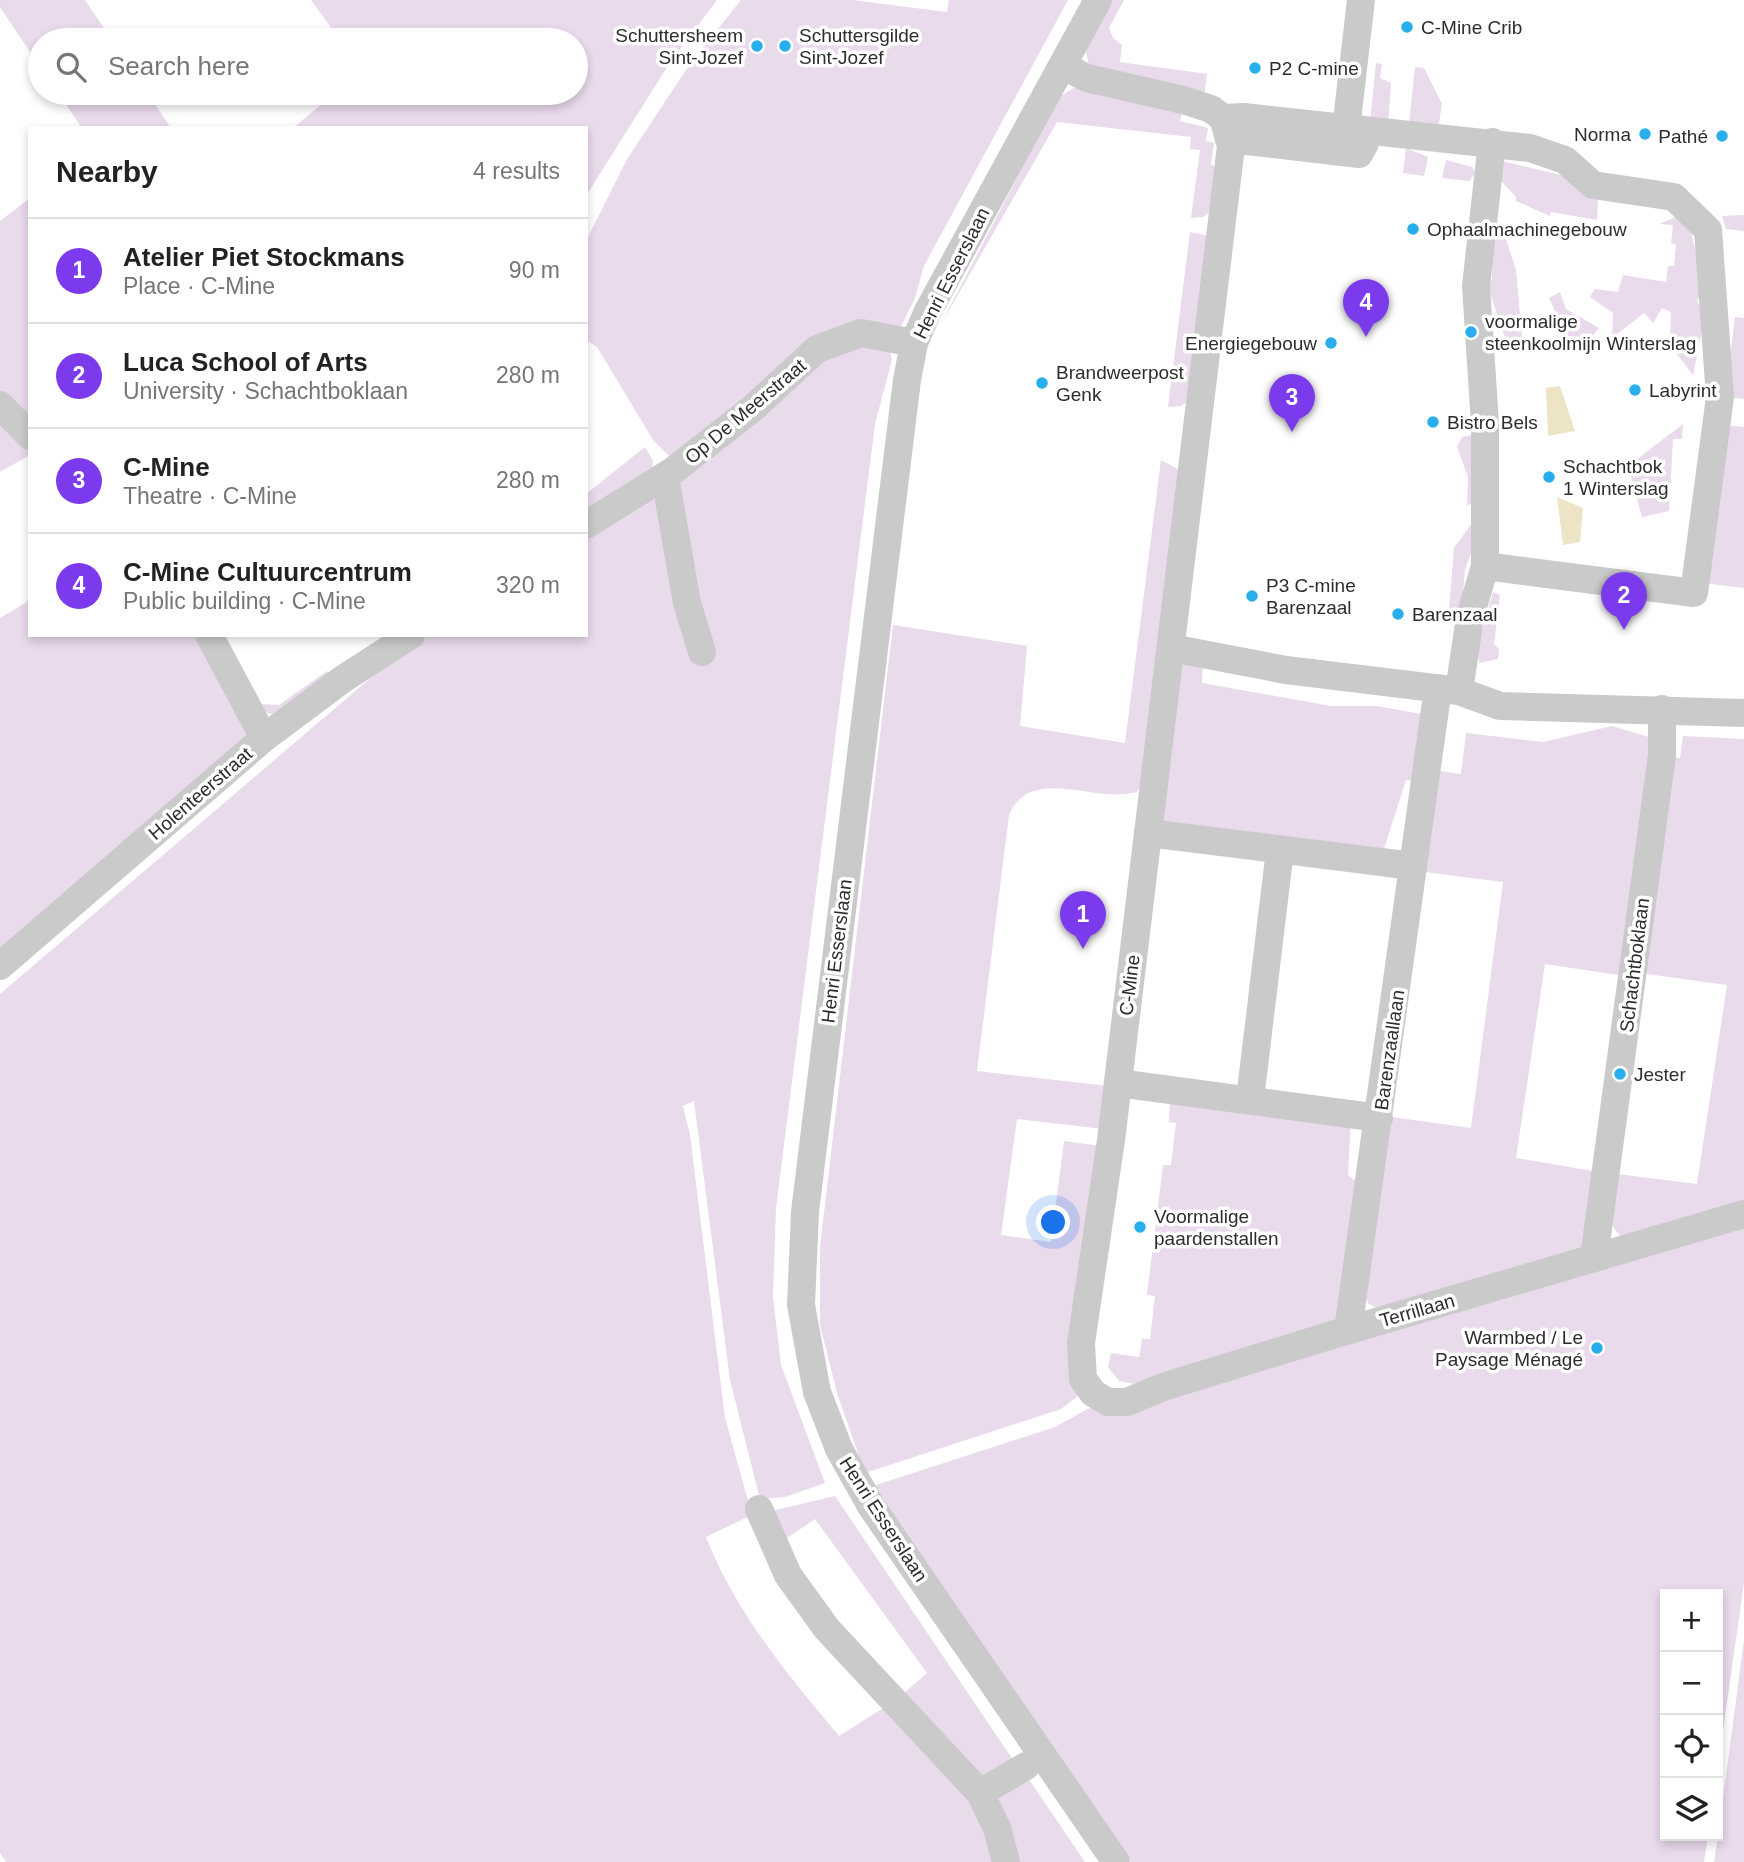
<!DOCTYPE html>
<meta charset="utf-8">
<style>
:root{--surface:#fff;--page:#f2f2f2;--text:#222;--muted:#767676;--line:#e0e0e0;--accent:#7c3aed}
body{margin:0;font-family:Helvetica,sans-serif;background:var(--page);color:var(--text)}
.controls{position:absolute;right:21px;bottom:21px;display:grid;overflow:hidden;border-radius:0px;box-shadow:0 4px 10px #0003}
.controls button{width:63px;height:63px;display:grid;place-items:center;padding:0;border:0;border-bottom:2px solid var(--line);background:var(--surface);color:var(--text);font:35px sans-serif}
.you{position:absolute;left:1054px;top:1223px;width:24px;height:24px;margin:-18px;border:5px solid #fff;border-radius:50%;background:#1a73e8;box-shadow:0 0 0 10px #1a73e833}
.badge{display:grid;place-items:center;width:46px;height:46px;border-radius:50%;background:var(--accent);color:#fff;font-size:23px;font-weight:700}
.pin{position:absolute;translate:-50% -58px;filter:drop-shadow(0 2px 4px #0008)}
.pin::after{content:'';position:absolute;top:37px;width:24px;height:21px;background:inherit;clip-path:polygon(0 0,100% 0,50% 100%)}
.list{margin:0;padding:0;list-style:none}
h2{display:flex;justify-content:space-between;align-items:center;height:91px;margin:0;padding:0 28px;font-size:30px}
h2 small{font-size:23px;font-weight:400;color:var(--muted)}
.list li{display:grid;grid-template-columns:46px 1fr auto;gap:21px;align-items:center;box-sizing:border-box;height:105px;padding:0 28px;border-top:2px solid var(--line)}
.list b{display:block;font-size:26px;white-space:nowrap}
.list p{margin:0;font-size:23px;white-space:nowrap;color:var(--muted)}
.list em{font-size:23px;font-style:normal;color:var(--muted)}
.icon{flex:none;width:38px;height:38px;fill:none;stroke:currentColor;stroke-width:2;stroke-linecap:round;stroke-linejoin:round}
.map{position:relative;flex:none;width:1744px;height:1862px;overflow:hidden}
.search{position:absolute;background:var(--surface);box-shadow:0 4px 10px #0003;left:28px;top:28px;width:560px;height:77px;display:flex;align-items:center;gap:18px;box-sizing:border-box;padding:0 24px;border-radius:38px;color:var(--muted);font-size:26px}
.panel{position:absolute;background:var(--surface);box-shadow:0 4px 10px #0003;left:28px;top:126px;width:560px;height:511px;border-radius:0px}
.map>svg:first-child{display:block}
</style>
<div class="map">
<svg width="1744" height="1862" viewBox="0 0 1744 1862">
<rect width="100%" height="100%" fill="#fff"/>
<!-- green -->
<g fill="#e9daec">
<path d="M0,0H85L112,40H40V67L0,7Z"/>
<path d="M311,0H717L669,64L586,196V128H293L335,93H576V40H340Z"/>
<path d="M741,0H852L947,12L949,0H1068L924,266L915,298L901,326L845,328L672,459L653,440L597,347L586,340V241L627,159L692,61Z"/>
<path d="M1112,0H1124L1109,28L1113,38L1122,45L1120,62L1207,74L1204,96L1089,65L1086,53L1088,45Z"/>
<path d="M1376,63L1382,64L1380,78L1391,83L1388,125L1370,123Z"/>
<path d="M1415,67L1424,68L1442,104L1439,124H1409Z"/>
<path d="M1077,86L1182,111L1180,121L1208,128L1206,141L1214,143L1211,164L1219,170L1213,210L1203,217L1191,218L1200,150L1190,149L1191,137L1057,122L940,326L1059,97Z"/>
<path d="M58,93H147L171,128H82Z"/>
<path d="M1406,148L1428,157L1424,176L1403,173Z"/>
<path d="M1446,160L1472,167L1476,173L1469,181L1442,178Z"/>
<path d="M1502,161L1577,179L1598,202L1597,220L1551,212L1550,216L1516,201V197L1494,173Z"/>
<path d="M30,198V426L0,397V221Z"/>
<path d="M1686,213L1704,283L1697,302L1706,311L1693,375L1670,345L1671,312L1662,308L1653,323L1644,313L1612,338L1613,313L1590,297L1595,289L1618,292L1623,275L1666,282L1668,266H1674L1676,245L1671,243L1673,225L1659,224Z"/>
<path d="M1744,215V231L1726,229L1722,216Z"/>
<path d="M1503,230L1516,270L1522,338L1506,341L1486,281L1492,280V232Z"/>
<path d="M1190,232L1205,235L1211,242L1190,400L1181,406L1168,407Z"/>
<path d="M1560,292L1566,309L1599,328L1591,338L1566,336L1549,298Z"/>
<path d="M1735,317L1744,318V399L1725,397Z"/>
<path d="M859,345L890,352L892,360L875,424L776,1208L773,1297L781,1365L825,1483L785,1497L760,1499L730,1380L694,1101L683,1106L690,1135L725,1418L752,1515L706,1537C736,1613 787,1674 839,1736L888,1705L968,1789L999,1862H6L0,1853V994L421,635H586V535L821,357Z"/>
<path d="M6,415L30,449V455L0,472V426Z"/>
<path d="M1683,424L1682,439H1673L1669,511L1642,517L1628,466Z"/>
<path d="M1722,425L1744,427V588L1703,583Z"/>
<path d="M1481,433L1478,502L1467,505L1468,477L1457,447L1462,437Z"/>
<path d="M645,447L653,461L652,472L586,514V494Z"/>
<path d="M1161,460L1181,471L1143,783L1137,792C1092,804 1031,764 1009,815L977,1071L1108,1086L1103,1129L1017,1119L1001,1235L1051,1242L1064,1141L1101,1146L1078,1396L1061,1409L865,1473L837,1393L820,1325V1247L893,625L1027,646L1020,726L1125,743Z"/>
<path d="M1478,515L1480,529L1465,569L1461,615L1449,610L1454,548Z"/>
<path d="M1493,592L1500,595L1494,644L1499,649L1498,659L1479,663L1477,649Z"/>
<path d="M30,600V635H204L249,735L0,951V618Z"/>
<path d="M214,635H228L225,637L261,704L279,705L327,671L332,679L277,716L257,709Z"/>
<path d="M1177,656L1203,661L1202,683L1331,706H1377L1421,714L1417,781L1406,780L1383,852L1155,830Z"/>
<path d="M1612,726L1652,738L1625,976L1545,964L1516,1158L1599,1172L1583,1251L1379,1310L1368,1303L1362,1289L1392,1117L1471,1128L1503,882L1425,872L1433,770L1461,774L1466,733L1543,742Z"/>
<path d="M1683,736L1744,739V1205L1621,1236C1603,1222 1613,1194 1617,1174L1697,1184L1727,985L1640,973L1671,757L1680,758Z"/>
<path d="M1170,1102L1351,1118L1348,1175L1362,1187L1346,1310L1334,1327L1135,1384L1119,1381L1108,1367L1111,1353L1139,1357L1142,1339H1150L1155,1296L1147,1295L1163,1165H1171L1176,1123L1169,1122Z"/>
<path d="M1744,1224V1583L1718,1766V1594H1665V1836H1708L1704,1862H1131L873,1486L1055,1427L1095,1405Z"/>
<path d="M835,1496L1013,1760L988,1781L901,1696L927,1673L815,1519L781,1542L772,1511Z"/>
<path d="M1744,1640V1862H1714L1718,1836Z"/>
<path d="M1028,1778L1085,1862H1012L994,1792Z"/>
</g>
<!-- water -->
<g fill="#ece4c5">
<path d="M1560,386L1575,431L1548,436L1546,388Z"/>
<path d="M1557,497L1583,508L1580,542L1563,545Z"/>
</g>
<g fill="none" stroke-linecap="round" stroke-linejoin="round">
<!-- minor -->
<g stroke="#cacaca" stroke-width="28">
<path d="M1098,0L928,311L914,343L907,380L805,1212L801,1305L817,1392L839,1449L871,1506L1116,1862"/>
<path d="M1063,66L1087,78L1183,100L1211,109L1223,118L1231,146L1111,1140L1081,1343L1083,1379L1093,1393L1108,1402H1127L1163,1387L1332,1335L1744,1214"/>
<path d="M1223,118L1244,117L1530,148L1565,160L1593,185L1674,197L1708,230L1720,397L1694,593L1485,566"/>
<path d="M1346,129L1361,0"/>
<path d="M1229,139L1359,154L1365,143L1362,132"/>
<path d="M0,405L30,436"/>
<path d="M665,477L687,603L702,652"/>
<path d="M586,525L674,470L753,408L817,349L861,333L914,343"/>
<path d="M209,635L264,738"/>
<path d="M1171,648L1286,670L1459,691L1500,706L1744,713"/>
<path d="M1459,691L1470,617L1485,566V424L1476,286L1492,142"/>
<path d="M1148,833L1413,866"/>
<path d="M0,966L264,738L343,679L411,635"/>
<path d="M1118,1083L1379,1118"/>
<path d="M1250,1099L1280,850"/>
<path d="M1594,1258L1662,755V709"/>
<path d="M1348,1330L1438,688"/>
<path d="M759,1509L788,1575L827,1629L980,1793L997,1828L1006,1862"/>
<path d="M980,1793L1026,1766"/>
</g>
</g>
<!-- markers -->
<g fill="#28aeec" stroke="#fff" stroke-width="2.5">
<circle cx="1407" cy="27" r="7"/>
<circle cx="757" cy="46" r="7"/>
<circle cx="785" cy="46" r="7"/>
<circle cx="1255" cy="68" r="7"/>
<circle cx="1645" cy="134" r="7"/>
<circle cx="1722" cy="136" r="7"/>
<circle cx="1413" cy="229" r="7"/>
<circle cx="1471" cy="332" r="7"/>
<circle cx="1331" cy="343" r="7"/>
<circle cx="1042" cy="383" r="7"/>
<circle cx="1635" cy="390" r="7"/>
<circle cx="1433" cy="422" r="7"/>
<circle cx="1549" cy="477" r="7"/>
<circle cx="1252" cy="596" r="7"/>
<circle cx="1398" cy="614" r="7"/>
<circle cx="1620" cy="1074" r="7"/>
<circle cx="1140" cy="1227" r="7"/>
<circle cx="1597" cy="1348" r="7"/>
</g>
<g text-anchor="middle" stroke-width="7" stroke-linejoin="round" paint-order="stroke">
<!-- poi labels -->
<g font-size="19" fill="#2d2d2d" stroke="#fff" text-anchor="start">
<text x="1421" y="34">C-Mine Crib</text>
<text x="743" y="42" text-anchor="end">Schuttersheem<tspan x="743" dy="22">Sint-Jozef</tspan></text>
<text x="799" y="42">Schuttersgilde<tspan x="799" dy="22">Sint-Jozef</tspan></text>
<text x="1269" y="75">P2 C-mine</text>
<text x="1631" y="141" text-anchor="end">Norma</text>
<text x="1708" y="143" text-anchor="end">Pathé</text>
<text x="1427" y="236">Ophaalmachinegebouw</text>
<text x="1485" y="328">voormalige<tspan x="1485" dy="22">steenkoolmijn Winterslag</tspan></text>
<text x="1317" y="350" text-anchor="end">Energiegebouw</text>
<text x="1056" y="379">Brandweerpost<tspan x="1056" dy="22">Genk</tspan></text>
<text x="1649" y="397">Labyrint</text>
<text x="1447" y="429">Bistro Bels</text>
<text x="1563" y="473">Schachtbok<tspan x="1563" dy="22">1 Winterslag</tspan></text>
<text x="1266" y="592">P3 C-mine<tspan x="1266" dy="22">Barenzaal</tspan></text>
<text x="1412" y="621">Barenzaal</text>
<text x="1634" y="1081">Jester</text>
<text x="1154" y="1223">Voormalige<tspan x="1154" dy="22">paardenstallen</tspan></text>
<text x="1583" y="1344" text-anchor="end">Warmbed / Le<tspan x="1583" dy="22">Paysage Ménagé</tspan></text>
</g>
<!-- street labels -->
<g font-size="19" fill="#2d2d2d" stroke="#fff">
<text transform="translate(951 273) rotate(-63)" y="7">Henri Esserslaan</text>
<text transform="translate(745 411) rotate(-40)" y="7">Op De Meerstraat</text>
<text transform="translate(200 793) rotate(-41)" y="7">Holenteerstraat</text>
<text transform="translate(836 951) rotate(-83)" y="7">Henri Esserslaan</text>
<text transform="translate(1634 965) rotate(-83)" y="7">Schachtboklaan</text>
<text transform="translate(1129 985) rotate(-83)" y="7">C-Mine</text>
<text transform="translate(1389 1050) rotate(-82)" y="7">Barenzaallaan</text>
<text transform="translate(1417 1310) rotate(-16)" y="7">Terrillaan</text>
<text transform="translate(884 1519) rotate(57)" y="7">Henri Esserslaan</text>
</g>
</g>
</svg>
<div class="controls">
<button>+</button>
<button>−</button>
<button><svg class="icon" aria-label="locate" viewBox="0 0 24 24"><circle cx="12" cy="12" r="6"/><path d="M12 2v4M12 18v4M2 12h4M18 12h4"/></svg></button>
<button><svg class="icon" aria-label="layers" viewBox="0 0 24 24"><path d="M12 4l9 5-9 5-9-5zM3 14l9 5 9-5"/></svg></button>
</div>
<div class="you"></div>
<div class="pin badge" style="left:1083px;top:949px">1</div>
<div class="pin badge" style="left:1624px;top:630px">2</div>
<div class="pin badge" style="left:1292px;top:432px">3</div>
<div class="pin badge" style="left:1366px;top:337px">4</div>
<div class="search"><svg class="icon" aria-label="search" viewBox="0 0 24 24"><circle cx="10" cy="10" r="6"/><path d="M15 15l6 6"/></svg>Search here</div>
<section class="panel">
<h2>Nearby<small>4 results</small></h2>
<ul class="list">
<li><span class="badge">1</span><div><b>Atelier Piet Stockmans</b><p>Place · C-Mine</p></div><em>90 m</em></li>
<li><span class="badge">2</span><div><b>Luca School of Arts</b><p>University · Schachtboklaan</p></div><em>280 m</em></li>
<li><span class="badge">3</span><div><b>C-Mine</b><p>Theatre · C-Mine</p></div><em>280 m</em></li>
<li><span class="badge">4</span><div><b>C-Mine Cultuurcentrum</b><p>Public building · C-Mine</p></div><em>320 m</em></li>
</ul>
</section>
</div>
